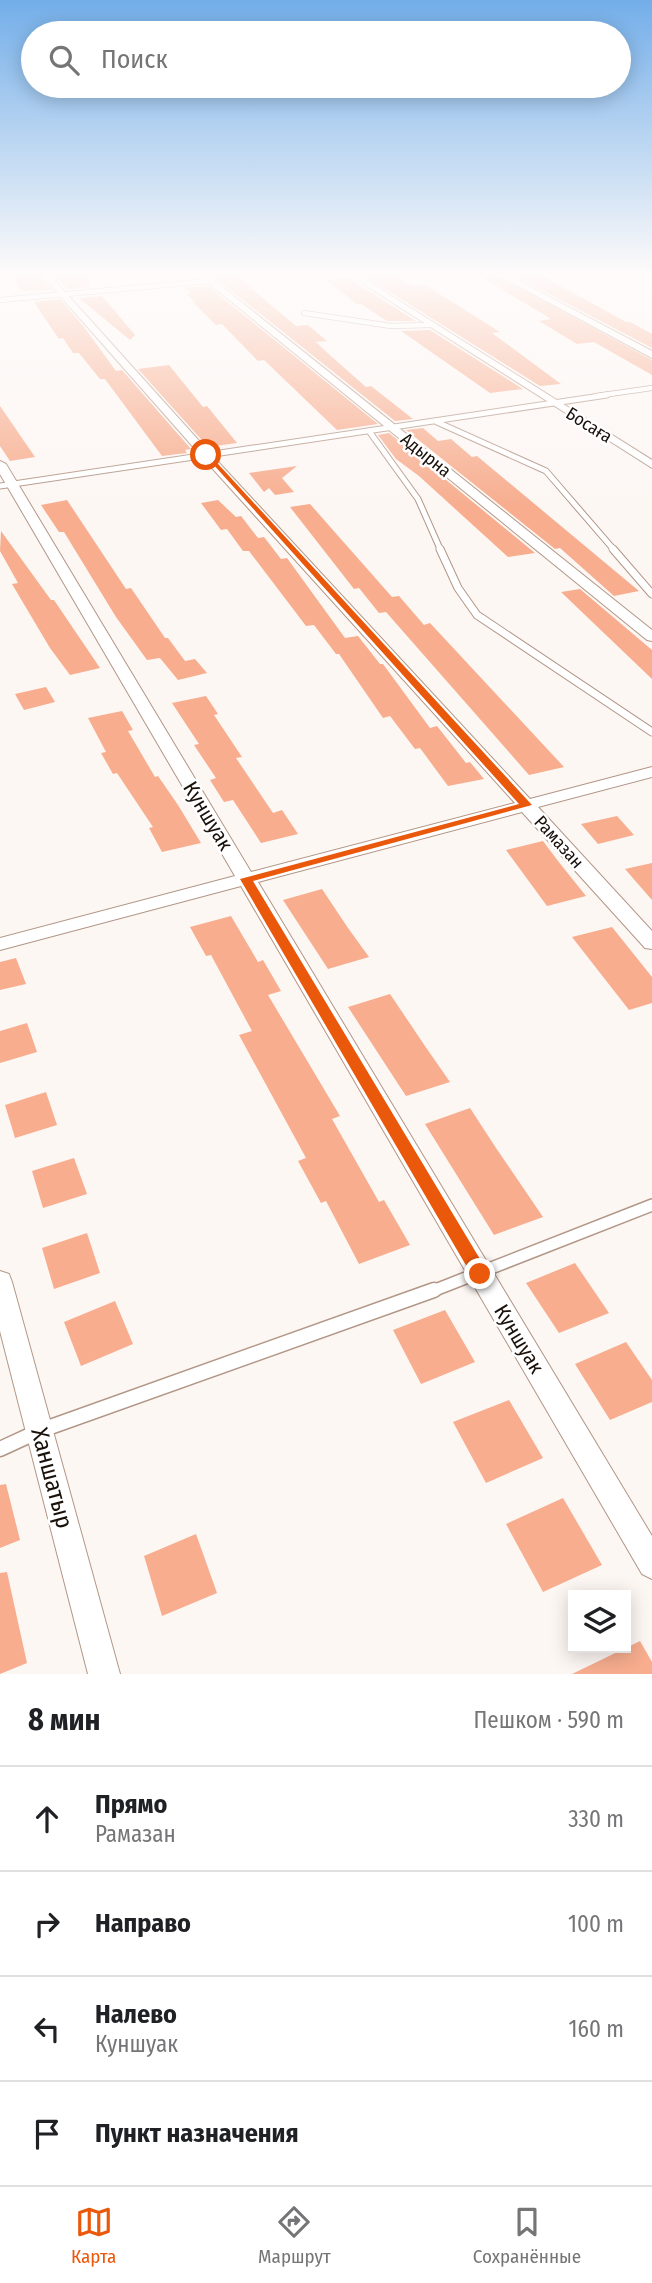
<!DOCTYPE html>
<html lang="ru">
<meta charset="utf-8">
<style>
:root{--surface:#fff;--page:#f6f6f6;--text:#202124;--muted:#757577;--line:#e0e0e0;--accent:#ea580c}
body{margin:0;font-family:"Fira Sans Condensed",sans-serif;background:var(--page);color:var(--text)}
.controls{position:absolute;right:21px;bottom:21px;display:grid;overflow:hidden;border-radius:0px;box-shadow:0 4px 18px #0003}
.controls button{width:63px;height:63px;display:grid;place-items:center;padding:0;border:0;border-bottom:2px solid var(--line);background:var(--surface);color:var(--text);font:35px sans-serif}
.stop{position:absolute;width:21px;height:21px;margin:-16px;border:5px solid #ea580c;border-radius:50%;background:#fff}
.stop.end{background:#ea580c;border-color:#fff;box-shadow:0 2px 7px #0008}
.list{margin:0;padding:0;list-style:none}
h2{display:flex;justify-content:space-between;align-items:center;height:91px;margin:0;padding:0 28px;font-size:30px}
h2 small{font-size:23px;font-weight:400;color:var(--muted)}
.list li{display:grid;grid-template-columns:46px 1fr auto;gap:21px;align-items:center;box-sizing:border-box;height:105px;padding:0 28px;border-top:2px solid var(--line)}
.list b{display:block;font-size:26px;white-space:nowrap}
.list p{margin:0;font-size:23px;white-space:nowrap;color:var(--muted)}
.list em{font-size:23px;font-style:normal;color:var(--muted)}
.icon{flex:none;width:38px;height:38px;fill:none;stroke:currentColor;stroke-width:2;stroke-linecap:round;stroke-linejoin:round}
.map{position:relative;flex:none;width:652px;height:1674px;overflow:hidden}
.search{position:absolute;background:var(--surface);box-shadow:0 4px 18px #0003;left:21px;right:21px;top:21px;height:77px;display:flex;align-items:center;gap:18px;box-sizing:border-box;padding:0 24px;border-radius:38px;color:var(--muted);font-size:26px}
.sheet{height:511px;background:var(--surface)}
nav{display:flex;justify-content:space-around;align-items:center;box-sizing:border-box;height:98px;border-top:2px solid var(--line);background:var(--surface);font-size:19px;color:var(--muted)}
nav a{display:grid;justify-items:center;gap:4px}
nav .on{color:var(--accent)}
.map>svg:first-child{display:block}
</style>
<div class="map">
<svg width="652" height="1674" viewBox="0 0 652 1674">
<rect width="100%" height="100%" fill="#fdf7f4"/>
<!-- building -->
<g fill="#f7ad8e">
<path d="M11,273H37L52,290L22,291Z"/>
<path d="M51,273H89V287L68,289Z"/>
<path d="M209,273H233L296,326L308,325L327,341L316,342L332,357L366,387L371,386L413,419L395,421Z"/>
<path d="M393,273L412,286L425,285L500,332L492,333L561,384L540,386L364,276Z"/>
<path d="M475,273H492L652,360V375L594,342L577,344L539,321L551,319Z"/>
<path d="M509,273H537L626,322H630L652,334V348Z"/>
<path d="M348,278L416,321H387L361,304H357L326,280Z"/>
<path d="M208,286L378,424L337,430L264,360L258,361L222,324L216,325L192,301H195L186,294L191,293L184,288Z"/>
<path d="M102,296L135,335L130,340L79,298Z"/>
<path d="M60,299L84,327L116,371L122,370L191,449L185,450L187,453L162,456L105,379H100L79,353H73L63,338L59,339L34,302Z"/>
<path d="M430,330L523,389L490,393L401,331Z"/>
<path d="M169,365L203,407L207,406L237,443L208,447L138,369Z"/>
<path d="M0,406L35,457L10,461L0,446Z"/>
<path d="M423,428L438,441L451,439L472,457L477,456L639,591L614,596L560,548L555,549L406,430Z"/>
<path d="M389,433L535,553L508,557L419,476L396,459L378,435Z"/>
<path d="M297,466L282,478L294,492L275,495L269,488L264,492L249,473Z"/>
<path d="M67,500L126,589L131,588L165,638H168L185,661L195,659L207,673L178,680L160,658L147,660L116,617L64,532H59L41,505Z"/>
<path d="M218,500L236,517L241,516L258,538L264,537L281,559L287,558L345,638L358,636L380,664H383L430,728L437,726L466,763L470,762L484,779L448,786L420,748L415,749L390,716L383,718L339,654H336L314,625L306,626L249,551H243L227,529L221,530L201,503Z"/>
<path d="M310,504L392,597L399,596L424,625L430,623L564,767L529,775L386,612L379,613L359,588L354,589L290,507Z"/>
<path d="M1,531L51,600H54L100,668L70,675L50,648L12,584L18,583L0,551Z"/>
<path d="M580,589L652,650V679L561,592Z"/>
<path d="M46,687L55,702L24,710L15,694Z"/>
<path d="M206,696L218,714L214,715L242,757L236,758L273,813L282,810L298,834L261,843L233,800L224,802L210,780L216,778L194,745L199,744L172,703Z"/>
<path d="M122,711L133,730L128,731L155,777L158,776L178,805L201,843L162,852L149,828L153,827L117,773L113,774L101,753L106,752L88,718Z"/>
<path d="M617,816L634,835L598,844L581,824Z"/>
<path d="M543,841L558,861L586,896L547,906L506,850Z"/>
<path d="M652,863V900L625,869Z"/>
<path d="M322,889L348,928L369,957L328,969L283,900Z"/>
<path d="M231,916L258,962L263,960L281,991L268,995L340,1116L332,1119L379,1202L384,1200L410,1245L359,1264L326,1201L321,1203L298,1161L306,1158L239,1035L252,1031L211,955L206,956L190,927Z"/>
<path d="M612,927L652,977V1003L629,1010L572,937Z"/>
<path d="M16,958L26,984L0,990V962Z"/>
<path d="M390,994L425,1046L450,1082L406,1096L348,1007Z"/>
<path d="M27,1023L37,1052L0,1063V1031Z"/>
<path d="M46,1092L57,1125L15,1138L5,1105Z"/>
<path d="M470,1108L496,1148L543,1217L494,1235L425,1124Z"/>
<path d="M74,1158L87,1194L43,1208L32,1171Z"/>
<path d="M87,1233L100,1273L54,1289L42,1248Z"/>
<path d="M575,1263L609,1313L559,1333L526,1283Z"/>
<path d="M115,1301L133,1344L81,1366L64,1322Z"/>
<path d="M445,1310L475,1362L421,1384L393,1330Z"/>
<path d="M626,1342L652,1380V1402L610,1420L575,1364Z"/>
<path d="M509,1400L543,1458L486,1483L453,1422Z"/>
<path d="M6,1484L20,1540L0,1548V1485Z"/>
<path d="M563,1498L602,1565L543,1592L506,1524Z"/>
<path d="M196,1534L217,1593L162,1616L144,1556Z"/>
<path d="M7,1572L27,1663L0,1674V1573Z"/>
<path d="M640,1641L652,1662V1674H572Z"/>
</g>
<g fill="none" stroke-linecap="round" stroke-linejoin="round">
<defs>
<g id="lane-far4">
<path d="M0,300L210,281"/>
<path d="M304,313L391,326L431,325"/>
<path d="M596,396L652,388"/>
</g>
<g id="lane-far3">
<path d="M437,422L546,471L615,551"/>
<path d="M369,431L418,499L441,551"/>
<path d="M0,486L607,395"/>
</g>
<g id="lane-far2">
<path d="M440,549L458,588L477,615L652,732"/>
<path d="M613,549L652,594"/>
</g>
<path id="lane-far1" d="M430,1292L652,1205"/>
<path id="lane" d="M0,1449L39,1431L434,1290"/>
<g id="street">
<path d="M40,273H48L210,453L530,799L652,767V777L538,807L652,931V949L645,948L522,812L258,882L652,1536V1579L642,1574L241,886L0,950V938L235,876L0,474V461L6,464L251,872L515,803L202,457Z"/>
<path d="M196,273H205L652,630V641L647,640Z"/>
<path d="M346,273H355L652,460V468Z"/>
<path d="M494,273H504L652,351V358Z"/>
<path d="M0,1271L9,1274L12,1282L120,1674H88L0,1331Z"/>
</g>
</defs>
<!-- lane-far4 casing -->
<use href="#lane-far4" stroke="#b29686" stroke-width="6"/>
<!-- lane-far3 casing -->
<use href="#lane-far3" stroke="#b29686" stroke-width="7"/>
<!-- lane-far2 casing -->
<use href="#lane-far2" stroke="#b29686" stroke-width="9"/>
<!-- lane-far1 casing -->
<use href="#lane-far1" stroke="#b29686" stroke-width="14"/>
<!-- lane casing -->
<use href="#lane" stroke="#b29686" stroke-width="17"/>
<!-- street casing -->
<use href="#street" stroke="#b29686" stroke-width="2"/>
<!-- lane-far4 -->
<use href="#lane-far4" stroke="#fff" stroke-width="4.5"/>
<!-- lane-far3 -->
<use href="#lane-far3" stroke="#fff" stroke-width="5"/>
<!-- lane-far2 -->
<use href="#lane-far2" stroke="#fff" stroke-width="7"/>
<!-- lane-far1 -->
<use href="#lane-far1" stroke="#fff" stroke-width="11"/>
<!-- lane -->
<use href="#lane" stroke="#fff" stroke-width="14"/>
<!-- street -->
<use href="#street" fill="#fff" fill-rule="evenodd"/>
</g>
<!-- sky -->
<linearGradient id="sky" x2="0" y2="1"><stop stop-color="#73aee9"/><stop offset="0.54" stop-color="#fefbfa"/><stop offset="1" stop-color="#fefbfa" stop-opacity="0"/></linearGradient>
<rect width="652" height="507" fill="url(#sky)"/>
<!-- route -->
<path fill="#ea580c" d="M203,453H208L532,805L253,881L486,1269L488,1274L486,1279H474L240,879L519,804Z"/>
<g text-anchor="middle" stroke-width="5" stroke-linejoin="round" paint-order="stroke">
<!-- far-street labels -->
<g font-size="18" fill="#1a110b" stroke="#fff">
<text transform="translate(589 425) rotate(32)" y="6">Босаға</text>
<text transform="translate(426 455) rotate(39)" y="6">Адырна</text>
<text transform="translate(559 842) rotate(48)" y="6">Рамазан</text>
</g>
<!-- street labels -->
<g font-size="21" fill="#1a110b" stroke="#fff">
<text transform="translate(208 816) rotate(59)" y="7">Куншуак</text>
<text transform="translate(519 1339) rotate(59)" y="7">Куншуак</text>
</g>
<!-- near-street labels -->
<g font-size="24" fill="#1a110b" stroke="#fff">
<text transform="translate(52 1478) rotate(75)" y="8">Ханшатыр</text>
</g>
</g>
</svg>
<div class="controls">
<button><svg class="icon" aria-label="layers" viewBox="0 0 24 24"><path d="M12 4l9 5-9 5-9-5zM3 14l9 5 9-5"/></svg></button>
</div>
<div class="stop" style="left:206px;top:455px"></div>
<div class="stop end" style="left:480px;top:1274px"></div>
<div class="search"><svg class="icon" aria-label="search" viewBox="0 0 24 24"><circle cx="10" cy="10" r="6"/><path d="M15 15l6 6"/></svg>Поиск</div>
</div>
<section class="sheet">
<h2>8 мин<small>Пешком · 590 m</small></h2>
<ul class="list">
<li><svg class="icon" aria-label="ahead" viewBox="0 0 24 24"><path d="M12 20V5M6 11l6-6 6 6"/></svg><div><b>Прямо</b><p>Рамазан</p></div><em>330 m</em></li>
<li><svg class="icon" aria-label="right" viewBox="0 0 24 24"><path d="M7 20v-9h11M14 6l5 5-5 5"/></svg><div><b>Направо</b></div><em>100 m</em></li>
<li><svg class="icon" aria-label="left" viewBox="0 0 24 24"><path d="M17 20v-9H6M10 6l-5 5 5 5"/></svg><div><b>Налево</b><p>Куншуак</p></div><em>160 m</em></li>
<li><svg class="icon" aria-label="arrive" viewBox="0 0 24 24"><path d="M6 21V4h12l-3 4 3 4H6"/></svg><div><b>Пункт назначения</b></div></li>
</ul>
</section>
<nav>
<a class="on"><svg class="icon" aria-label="map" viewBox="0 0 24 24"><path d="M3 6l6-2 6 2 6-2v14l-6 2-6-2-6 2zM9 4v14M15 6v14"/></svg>Карта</a>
<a><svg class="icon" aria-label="directions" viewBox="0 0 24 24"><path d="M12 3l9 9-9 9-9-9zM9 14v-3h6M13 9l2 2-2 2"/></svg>Маршрут</a>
<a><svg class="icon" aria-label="saved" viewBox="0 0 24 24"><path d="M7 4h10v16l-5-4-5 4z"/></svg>Сохранённые</a>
</nav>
